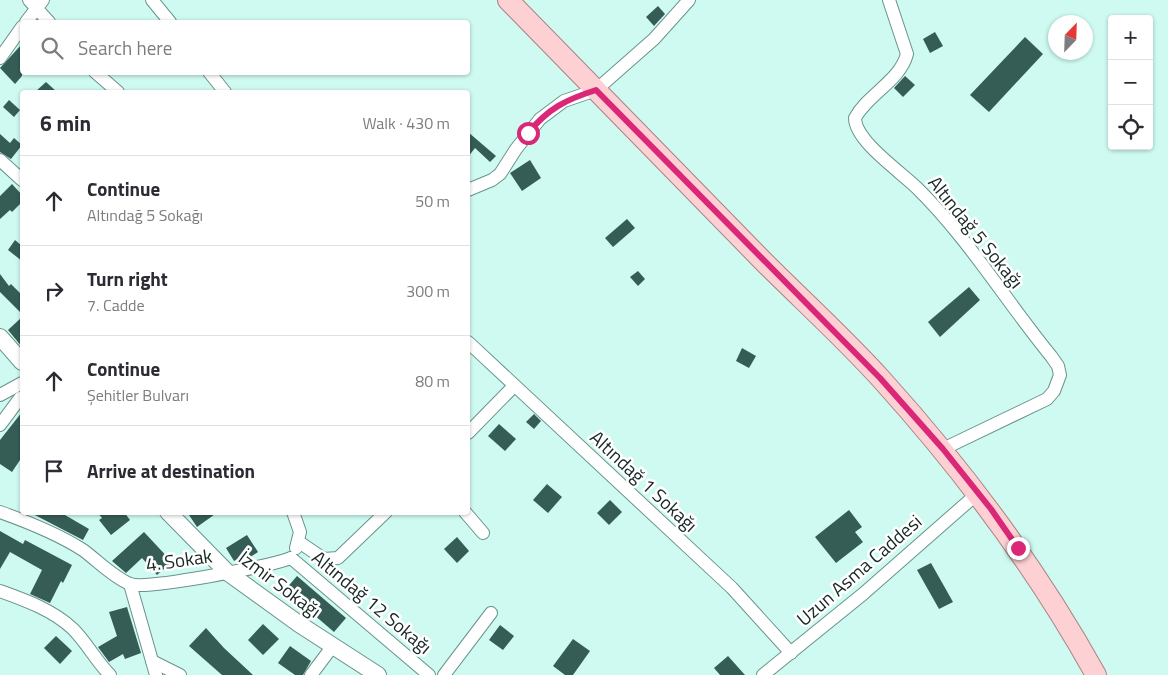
<!DOCTYPE html>
<meta charset="utf-8">
<style>
:root{--surface:#fff;--page:#f2f2f3;--text:#2b2b33;--muted:#7c7c81;--line:#e1e1e2}
body{margin:0;font-family:"Titillium Web",sans-serif;background:var(--page);color:var(--text)}
.controls{position:absolute;right:15px;top:15px;display:grid;overflow:hidden;border-radius:5px;box-shadow:0 1px 4px #0004}
.controls button{width:45px;height:45px;display:grid;place-items:center;padding:0;border:0;border-bottom:1px solid var(--line);background:var(--surface);color:var(--text);font:25px sans-serif}
.compass{position:absolute;left:1048px;top:15px;width:45px;height:45px;border-radius:50%;background:var(--surface);box-shadow:0 1px 4px #0004;rotate:23deg}
.stop{position:absolute;width:15px;height:15px;margin:-11px;border:4px solid #db2777;border-radius:50%;background:#fff}
.stop.end{background:#db2777;border-color:#fff;box-shadow:0 1px 5px #0008}
.list{margin:0;padding:0;list-style:none}
h2{display:flex;justify-content:space-between;align-items:center;height:65px;margin:0;padding:0 20px;font-size:21px}
h2 small{font-size:16px;font-weight:400;color:var(--muted)}
.list li{display:grid;grid-template-columns:32px 1fr auto;gap:15px;align-items:center;box-sizing:border-box;height:90px;padding:0 20px;border-top:1px solid var(--line)}
.list b{display:block;font-size:19px;white-space:nowrap}
.list p{margin:0;font-size:16px;white-space:nowrap;color:var(--muted)}
.list em{font-size:16px;font-style:normal;color:var(--muted)}
.icon{flex:none;width:28px;height:28px;fill:none;stroke:currentColor;stroke-width:2;stroke-linecap:round;stroke-linejoin:round}
.map{position:relative;flex:none;width:1168px;height:675px;overflow:hidden}
.search{position:absolute;background:var(--surface);box-shadow:0 1px 4px #0004;left:20px;top:20px;width:450px;height:55px;display:flex;align-items:center;gap:12px;box-sizing:border-box;padding:0 18px;border-radius:5px;color:var(--muted);font-size:19px}
.panel{position:absolute;background:var(--surface);box-shadow:0 1px 4px #0004;left:20px;top:90px;width:450px;height:425px;border-radius:5px}
.map>svg:first-child{display:block}
</style>
<div class="map">
<svg width="1168" height="675" viewBox="0 0 1168 675">
<rect width="100%" height="100%" fill="#cefaf1"/>
<!-- building -->
<g fill="#355d56">
<path d="M658,6L665,14L654,26L646,17Z"/>
<path d="M935,32L943,46L930,53L923,39Z"/>
<path d="M1025,37L1043,54L989,112L970,95Z"/>
<path d="M22,44V76L15,84L0,68Z"/>
<path d="M905,76L915,85L903,97L894,88Z"/>
<path d="M46,82L57,92H35Z"/>
<path d="M9,100L20,110L14,117L3,107Z"/>
<path d="M468,132L496,156L490,162L475,148L468,157Z"/>
<path d="M0,134L10,143L14,138L22,145L11,159L0,152Z"/>
<path d="M530,160L541,178L522,191L510,173Z"/>
<path d="M12,184L22,195V202L12,212L10,210L0,219V196Z"/>
<path d="M627,219L635,228L613,247L605,238Z"/>
<path d="M15,240L22,246V261L8,250Z"/>
<path d="M638,271L645,279L638,286L630,277Z"/>
<path d="M0,274L9,286L11,284L22,295V314L0,292Z"/>
<path d="M969,287L980,300L940,337L928,322Z"/>
<path d="M22,317V347L8,330Z"/>
<path d="M742,348L756,356L749,368L736,361Z"/>
<path d="M22,412V457L12,472L0,464V440Z"/>
<path d="M534,414L541,421L534,429L526,422Z"/>
<path d="M499,424L516,439L505,451L488,436Z"/>
<path d="M547,484L562,497L548,513L533,500Z"/>
<path d="M610,500L622,512L609,525L597,513Z"/>
<path d="M849,510L862,527L855,532L863,542L836,563L815,537Z"/>
<path d="M29,512H67L65,515L89,529L83,540Z"/>
<path d="M97,512H124L130,520L111,535L99,520L102,518Z"/>
<path d="M187,512H218L197,527Z"/>
<path d="M0,531L23,544L25,540L72,565L63,583L61,581L50,603L30,594L42,570L10,552L0,569Z"/>
<path d="M144,532L172,562L157,575L142,558L126,573L112,561Z"/>
<path d="M247,535L258,552L246,560L243,556L234,561L226,548Z"/>
<path d="M457,537L469,551L457,563L444,549Z"/>
<path d="M931,563L953,602L939,609L917,570Z"/>
<path d="M297,576L346,618L334,632L285,590Z"/>
<path d="M127,607L141,653L125,659L123,654L109,662L98,647L117,636L109,612Z"/>
<path d="M263,624L279,639L263,655L248,640Z"/>
<path d="M500,625L514,636L503,650L489,640Z"/>
<path d="M206,628L224,648L253,675H222L189,646Z"/>
<path d="M56,636L72,651L60,664L44,648Z"/>
<path d="M573,639L590,651L573,675H565L553,666Z"/>
<path d="M290,646L311,661L303,675H295L278,663Z"/>
<path d="M728,656L745,675H720L714,668Z"/>
</g>
<g fill="none" stroke-linecap="round" stroke-linejoin="round">
<defs>
<g id="minor">
<path d="M29,0L49,22"/>
<path d="M152,0L170,22"/>
<path d="M889,0L907,54C900,81 868,94 855,118C855,141 901,172 917,188C968,238 1006,301 1051,356L1058,366L1060,375L1054,391L1047,399L943,449"/>
<path d="M26,22L43,0"/>
<path d="M0,58L22,27"/>
<path d="M95,72L118,92"/>
<path d="M209,72L225,92"/>
<path d="M0,160L22,180"/>
<path d="M468,190L492,180L500,174L516,149L540,119L564,101L596,90L654,39L689,0"/>
<path d="M468,342L732,588L791,653"/>
<path d="M0,395L22,383"/>
<path d="M0,425L20,398"/>
<path d="M468,433L514,386"/>
<path d="M0,512C28,522 58,534 83,550C98,561 113,577 130,584C147,590 270,566 291,558"/>
<path d="M293,512L300,532L296,548"/>
<path d="M465,512L483,533"/>
<path d="M299,542L324,559L338,558L386,512"/>
<path d="M291,558L429,675"/>
<path d="M130,584L156,675"/>
<path d="M0,591C25,600 53,610 73,629C87,643 96,661 110,675"/>
<path d="M152,661L180,675"/>
<path d="M311,675L332,647"/>
<path d="M444,675L491,613"/>
<path d="M763,675L863,594L978,493"/>
</g>
<g id="tertiary">
<path d="M0,337L22,362"/>
<path d="M168,512L227,572L299,624L378,675"/>
</g>
<path id="primary" d="M508,0C593,87 679,175 764,262C803,301 845,339 882,380C965,472 1036,567 1096,675"/>
</defs>
<!-- minor casing -->
<use href="#minor" stroke="#6a938b" stroke-width="14"/>
<!-- tertiary casing -->
<use href="#tertiary" stroke="#6a938b" stroke-width="18"/>
<!-- primary casing -->
<use href="#primary" stroke="#ab8282" stroke-width="22"/>
<!-- minor -->
<use href="#minor" stroke="#fff" stroke-width="12"/>
<!-- tertiary -->
<use href="#tertiary" stroke="#fff" stroke-width="16"/>
<!-- primary -->
<use href="#primary" stroke="#fdd1d3" stroke-width="20"/>
</g>
<g fill="none" stroke-linecap="round" stroke-linejoin="round">
<!-- route -->
<path stroke="#db2777" stroke-width="6" d="M528,133C549,108 565,100 596,90L880,378L943,449L991,509L1018,548"/>
</g>
<g text-anchor="middle" stroke-width="5" stroke-linejoin="round" paint-order="stroke">
<!-- street labels -->
<g font-size="19" fill="#172824" stroke="#fff">
<text transform="translate(976 232) rotate(51)" y="7">Altındağ 5 Sokağı</text>
<text transform="translate(644 481) rotate(43)" y="7">Altındağ 1 Sokağı</text>
<text transform="translate(179 560) rotate(-8)" y="7">4. Sokak</text>
<text transform="translate(859 570) rotate(-41)" y="7">Uzun Asma Caddesi</text>
<text transform="translate(280 584) rotate(37)" y="7">İzmir Sokağı</text>
<text transform="translate(372 602) rotate(40)" y="7">Altındağ 12 Sokağı</text>
</g>
</g>
</svg>
<div class="controls">
<button>+</button>
<button>−</button>
<button><svg class="icon" aria-label="locate" viewBox="0 0 24 24"><circle cx="12" cy="12" r="6"/><path d="M12 2v4M12 18v4M2 12h4M18 12h4"/></svg></button>
</div>
<svg class="compass" viewBox="-18 -18 36 36"><path d="M0-13l5 13h-10z" fill="#e53935"/><path d="M0 13l5-13h-10z" fill="#7c7c81"/></svg>
<div class="stop" style="left:528px;top:133px"></div>
<div class="stop end" style="left:1018px;top:548px"></div>
<div class="search"><svg class="icon" aria-label="search" viewBox="0 0 24 24"><circle cx="10" cy="10" r="6"/><path d="M15 15l6 6"/></svg>Search here</div>
<section class="panel">
<h2>6 min<small>Walk · 430 m</small></h2>
<ul class="list">
<li><svg class="icon" aria-label="ahead" viewBox="0 0 24 24"><path d="M12 20V5M6 11l6-6 6 6"/></svg><div><b>Continue</b><p>Altındağ 5 Sokağı</p></div><em>50 m</em></li>
<li><svg class="icon" aria-label="right" viewBox="0 0 24 24"><path d="M7 20v-9h11M14 6l5 5-5 5"/></svg><div><b>Turn right</b><p>7. Cadde</p></div><em>300 m</em></li>
<li><svg class="icon" aria-label="ahead" viewBox="0 0 24 24"><path d="M12 20V5M6 11l6-6 6 6"/></svg><div><b>Continue</b><p>Şehitler Bulvarı</p></div><em>80 m</em></li>
<li><svg class="icon" aria-label="arrive" viewBox="0 0 24 24"><path d="M6 21V4h12l-3 4 3 4H6"/></svg><div><b>Arrive at destination</b></div></li>
</ul>
</section>
</div>
